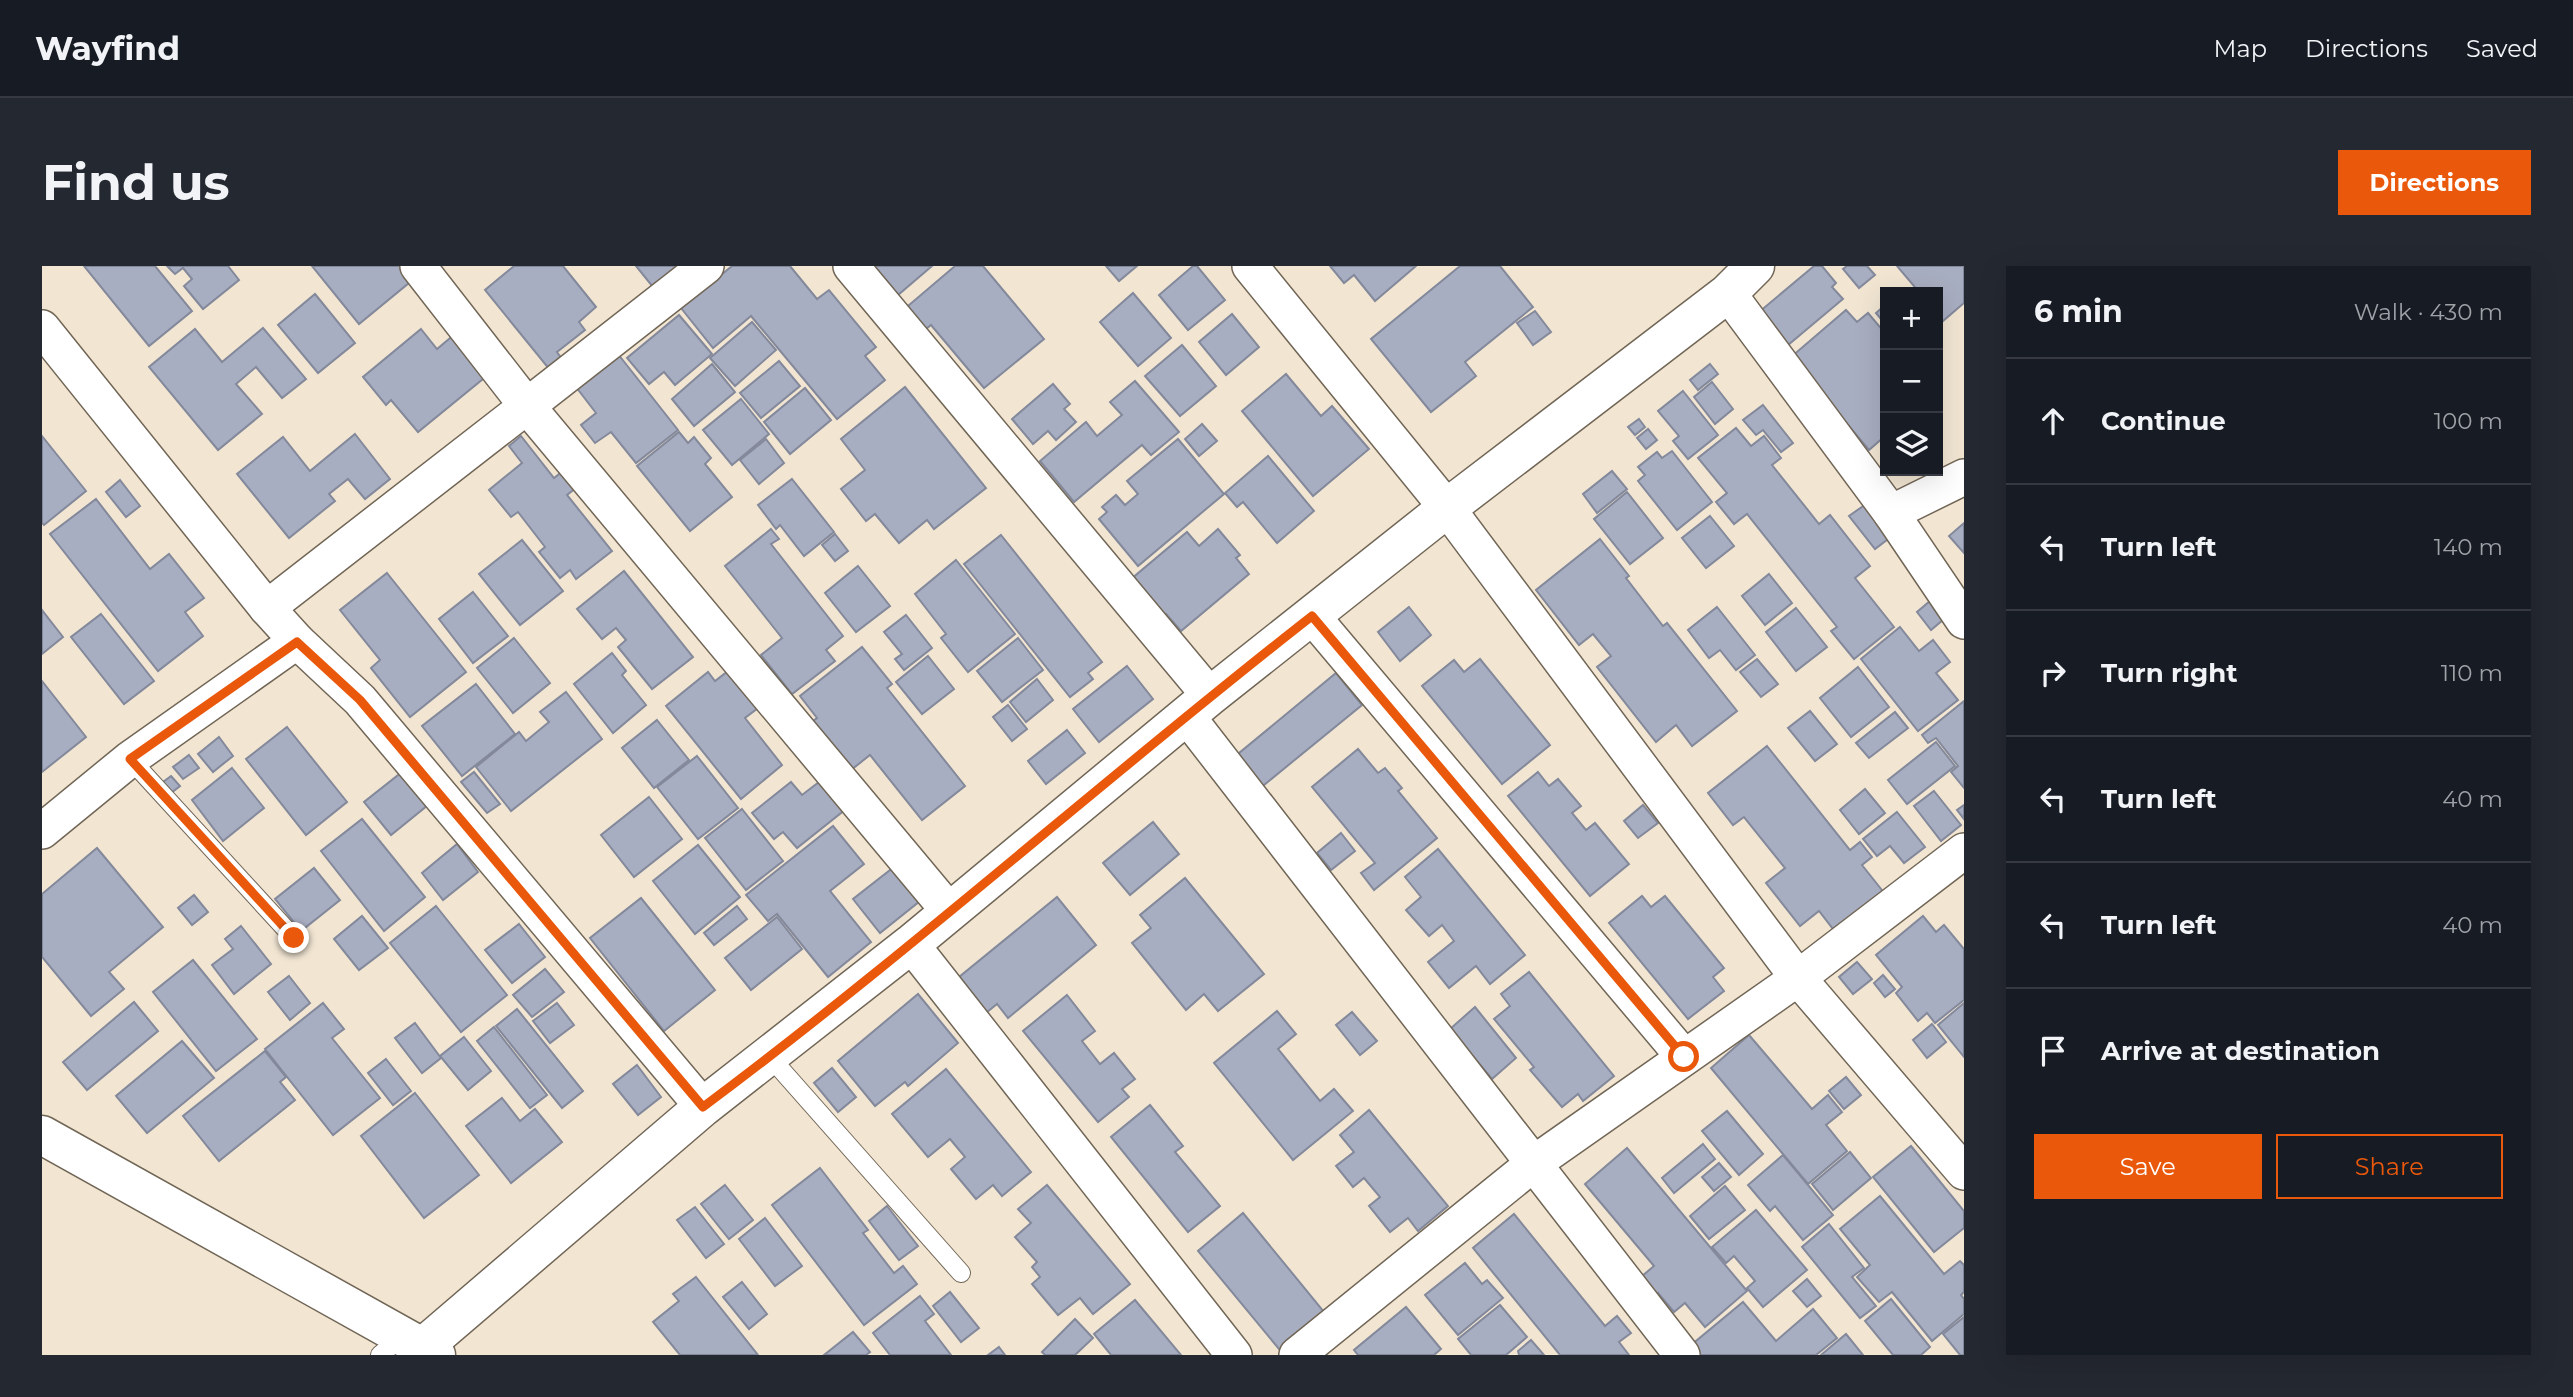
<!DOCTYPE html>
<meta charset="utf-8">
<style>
:root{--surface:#171b24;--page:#242831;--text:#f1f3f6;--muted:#9ea1a6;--line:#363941;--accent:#ea580c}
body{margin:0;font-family:Montserrat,sans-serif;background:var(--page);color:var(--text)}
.controls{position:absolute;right:21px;top:21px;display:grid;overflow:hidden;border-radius:0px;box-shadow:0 7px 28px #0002}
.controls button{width:63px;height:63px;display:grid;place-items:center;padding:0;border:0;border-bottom:2px solid var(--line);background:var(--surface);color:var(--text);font:35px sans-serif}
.stop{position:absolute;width:21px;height:21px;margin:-16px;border:5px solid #ea580c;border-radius:50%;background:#fff}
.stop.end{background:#ea580c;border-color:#fff;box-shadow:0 2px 7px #0008}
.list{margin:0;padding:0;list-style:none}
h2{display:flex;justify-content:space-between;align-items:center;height:91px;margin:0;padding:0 28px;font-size:30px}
h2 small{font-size:23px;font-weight:400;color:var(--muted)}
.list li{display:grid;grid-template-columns:46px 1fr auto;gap:21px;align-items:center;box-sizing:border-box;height:126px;padding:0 28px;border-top:2px solid var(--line)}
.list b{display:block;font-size:26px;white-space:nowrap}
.list em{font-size:23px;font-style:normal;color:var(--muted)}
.actions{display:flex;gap:14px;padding:21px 28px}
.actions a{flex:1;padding:16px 0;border:2px solid var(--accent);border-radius:0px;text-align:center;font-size:24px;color:var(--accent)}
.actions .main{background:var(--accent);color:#fff}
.icon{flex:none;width:38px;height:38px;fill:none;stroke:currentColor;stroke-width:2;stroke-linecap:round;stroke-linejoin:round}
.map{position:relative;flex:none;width:1922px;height:1089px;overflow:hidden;border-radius:0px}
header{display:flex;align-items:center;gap:42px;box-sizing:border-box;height:98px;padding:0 35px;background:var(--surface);border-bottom:2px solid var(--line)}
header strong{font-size:33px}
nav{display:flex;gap:38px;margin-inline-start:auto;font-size:24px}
.intro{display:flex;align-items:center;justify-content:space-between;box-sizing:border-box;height:168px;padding:0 42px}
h1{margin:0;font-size:49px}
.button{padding:18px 32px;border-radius:0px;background:var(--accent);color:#fff;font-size:24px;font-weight:700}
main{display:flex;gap:42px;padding:0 42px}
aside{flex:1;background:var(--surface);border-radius:0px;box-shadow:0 7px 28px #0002}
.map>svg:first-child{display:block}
</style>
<header>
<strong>Wayfind</strong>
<nav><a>Map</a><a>Directions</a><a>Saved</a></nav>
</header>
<div class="intro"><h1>Find us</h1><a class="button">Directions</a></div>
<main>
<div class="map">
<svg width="1922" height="1089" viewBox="0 0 1922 1089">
<rect width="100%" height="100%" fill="#f2e6d3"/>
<!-- building -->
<g fill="#a8aec1" stroke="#83899b" stroke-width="2">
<path d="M42,0H113L150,45L107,80Z"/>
<path d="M125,0H186L197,14L161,43L142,20L150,13L141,2L133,8Z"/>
<path d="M270,0H363L373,12L317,58Z"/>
<path d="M472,0H521L554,41L537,56L543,64L515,86L520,93L508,104L443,24Z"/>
<path d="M594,0H637L611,21Z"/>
<path d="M690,0H748L775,33L787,24L834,81L823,90L843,114L795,153L709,50L671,82L639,42Z"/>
<path d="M832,0H890L856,29Z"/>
<path d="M913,0H941L1002,73L942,122L889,59L879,67L860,45Z"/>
<path d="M1064,0H1095L1077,15Z"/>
<path d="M1151,0H1155L1183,34L1146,64L1117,29Z"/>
<path d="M1288,0H1374L1333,35L1312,9L1302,17Z"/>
<path d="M1418,0H1458L1491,41L1423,96L1434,110L1389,146L1329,73Z"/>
<path d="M1772,0H1780L1794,17L1790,21L1801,33L1746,79L1717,46Z"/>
<path d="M1805,0H1825L1833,9L1817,22L1801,3Z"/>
<path d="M1855,0H1922V37L1901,55L1896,48V26H1877Z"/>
<path d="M1091,27L1129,72L1096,100L1058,56Z"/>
<path d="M273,28L313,77L276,107L236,59Z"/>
<path d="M1843,39V58L1834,47Z"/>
<path d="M1804,44L1815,56L1826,47L1843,67V170L1827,184L1749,91Z"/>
<path d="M1493,45L1509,66L1491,79L1475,57Z"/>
<path d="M1190,48L1217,81L1184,109L1157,76Z"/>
<path d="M637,49L670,88L633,119L622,106L607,118L585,92Z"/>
<path d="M710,56L734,84L693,120L668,92Z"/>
<path d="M221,62L264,113L240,132L214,101L194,118L220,148L176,184L107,101L153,63L180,96Z"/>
<path d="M379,63L395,83L413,68L447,108L376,166L349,134L344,139L321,111Z"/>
<path d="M1140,79L1174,120L1138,150L1103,110Z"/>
<path d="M576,88L636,164L594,197L569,166L553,177L539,159L554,147L534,121Z"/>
<path d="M737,95L758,120L719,152L698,127Z"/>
<path d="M670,98L693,126L652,160L630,133Z"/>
<path d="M1668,98L1676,108L1656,124L1648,114Z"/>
<path d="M1244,108L1279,150L1290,140L1327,183L1271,230L1200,145Z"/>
<path d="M1093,115L1137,166L1109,189L1100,179L1032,236L998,195L1044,156L1055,170L1080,149L1068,136Z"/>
<path d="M1670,116L1691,143L1673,158L1652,131Z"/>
<path d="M1011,118L1028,138L1022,143L1034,156L1014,174L1006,165L991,178L970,153Z"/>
<path d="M863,121L944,222L892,263L885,254L857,277L833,248L824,255L799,223L823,204L799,173Z"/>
<path d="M763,122L789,154L748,188L722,156Z"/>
<path d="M1641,125L1676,169L1646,193L1631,175L1637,170L1616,145Z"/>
<path d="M699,133L727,168L690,199L661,164Z"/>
<path d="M1721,139L1751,177L1739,186L1721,164L1714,169L1701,154Z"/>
<path d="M1597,153L1603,161L1593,169L1586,161Z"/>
<path d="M1160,158L1175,175L1157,190L1143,173Z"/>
<path d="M1694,162L1709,180L1722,170L1739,192L1730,199L1777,258L1788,249L1828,300L1813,312L1852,361L1812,393L1789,365L1795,361L1705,248L1692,258L1674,236L1685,227L1656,192Z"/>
<path d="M1606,163L1615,174L1604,183L1595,172Z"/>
<path d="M637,166L646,177L652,171L669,192L663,198L690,231L648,265L595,200Z"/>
<path d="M313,168L348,213L323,233L306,213L287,228L293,235L247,272L195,208L241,171L268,205Z"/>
<path d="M0,170L44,225L2,259L0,257Z"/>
<path d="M479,170L512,212L526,201L539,218L525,229L570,285L534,313L528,304L518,312L497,286L503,281L476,246L469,251L447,224L480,197L467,180Z"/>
<path d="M724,173L742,197L717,218L698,194Z"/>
<path d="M1136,173L1182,228L1096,300L1057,253L1065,246L1060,241L1074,229L1083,239L1096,228L1085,215Z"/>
<path d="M1630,185L1670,236L1635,264L1596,215L1603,209L1596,201L1615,186L1620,192Z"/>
<path d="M1226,190L1272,245L1235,277L1201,236L1195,241L1183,227Z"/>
<path d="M1570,205L1585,223L1555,247L1541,228Z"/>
<path d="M750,213L792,266L762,290L738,259L734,263L716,239Z"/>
<path d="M78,214L98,240L84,251L64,226Z"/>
<path d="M1585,226L1621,272L1588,298L1552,253Z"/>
<path d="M54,233L108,303L127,288L162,332L143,346L161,370L116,405L8,268Z"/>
<path d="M1824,238L1850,270L1833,283L1807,250Z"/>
<path d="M1668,250L1692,280L1664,302L1640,272Z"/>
<path d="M1922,257V287L1907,270Z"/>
<path d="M729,263L737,273L729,278L801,370L784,384L793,395L750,428L719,389L740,372L683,300Z"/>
<path d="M1176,263L1198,289L1194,292L1207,308L1139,365L1124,348L1119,352L1088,314L1145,266L1157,280Z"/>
<path d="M793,268L806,285L793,295L780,279Z"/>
<path d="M959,269L1060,396L1046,407L1051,413L1028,431L922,298Z"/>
<path d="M1558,273L1587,310L1584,312L1621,360L1625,357L1695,445L1650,480L1634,459L1614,476L1555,401L1569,390L1551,368L1537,379L1494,324Z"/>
<path d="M480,274L521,325L478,359L437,308Z"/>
<path d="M914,294L973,368L926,406L899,372L904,368L873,328Z"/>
<path d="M816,300L848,340L814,366L783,327Z"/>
<path d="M582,305L651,391L610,423L576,381L584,374L574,362L560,373L535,343Z"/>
<path d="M345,307L424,406L368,451L329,402L338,394L298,344Z"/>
<path d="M1727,308L1750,337L1723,359L1700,330Z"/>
<path d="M431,326L466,370L431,397L397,353Z"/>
<path d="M1888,335L1902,353L1889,364L1875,346Z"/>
<path d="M1367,341L1389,369L1358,395L1336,366Z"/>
<path d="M1675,341L1713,389L1694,404L1678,384L1667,392L1646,364Z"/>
<path d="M1754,342L1785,381L1754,405L1724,366Z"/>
<path d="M0,344L21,371L0,388Z"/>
<path d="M59,348L112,415L82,438L29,371Z"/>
<path d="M864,349L890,382L862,404L853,393L860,388L842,366Z"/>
<path d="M1858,361L1877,385L1891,374L1908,396L1894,407L1916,434L1876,465L1819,393Z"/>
<path d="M472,372L508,417L471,447L435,402Z"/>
<path d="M976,372L1001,404L960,436L935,405Z"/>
<path d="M820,381L850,418L845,422L923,520L880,554L828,489L809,504L771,455L775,452L758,430Z"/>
<path d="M570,387L584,405L580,409L604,439L571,467L532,418Z"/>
<path d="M886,390L912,423L880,448L854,416Z"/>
<path d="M1438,393L1508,479L1460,518L1380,420L1412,394L1422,406Z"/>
<path d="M1715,393L1736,418L1719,431L1698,406Z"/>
<path d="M1085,400L1111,433L1057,476L1031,443Z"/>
<path d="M1816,401L1847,441L1809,471L1778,432Z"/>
<path d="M690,402L720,439L703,452L740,499L699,533L624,440L666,406L673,415Z"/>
<path d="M1294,407L1320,439L1211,528L1185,497Z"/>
<path d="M995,413L1011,434L984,456L968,436Z"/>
<path d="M0,415L44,471L0,506Z"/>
<path d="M434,418L473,468L420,510L380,460Z"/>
<path d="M524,426L560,473L469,545L434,501L477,466L484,475L507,456L498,446Z"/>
<path d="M1922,435V522L1909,506L1916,500L1894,472L1886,477L1880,469Z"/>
<path d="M966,439L985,463L970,475L951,451Z"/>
<path d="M1768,445L1795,478L1773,495L1746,462Z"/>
<path d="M1853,446L1866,462L1827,492L1814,477Z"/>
<path d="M615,454L647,494L612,522L580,482Z"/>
<path d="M245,461L305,536L264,569L204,493Z"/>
<path d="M1025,464L1043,487L1004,518L986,495Z"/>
<path d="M177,471L191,490L171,506L156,488Z"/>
<path d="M1894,476L1913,500L1865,538L1846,514Z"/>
<path d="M1725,480L1808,584L1818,576L1830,591L1820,599L1847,633L1798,672L1777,645L1758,660L1724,617L1743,602L1702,551L1691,559L1666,527Z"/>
<path d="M1316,483L1336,507L1343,502L1360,522L1356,525L1395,572L1332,624L1319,607L1333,597L1270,521Z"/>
<path d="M147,489L157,502L141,513L131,501Z"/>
<path d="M655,490L696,542L656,573L615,521Z"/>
<path d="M190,502L222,542L181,575L150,534Z"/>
<path d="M360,506L386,539L349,569L322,536Z"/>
<path d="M432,506L458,538L445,547L419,516Z"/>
<path d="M1496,506L1507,520L1516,513L1539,540L1530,547L1544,564L1553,557L1587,598L1548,630L1466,530Z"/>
<path d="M129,510L138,520L129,527L121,516Z"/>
<path d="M781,513L804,543L755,582L741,566L732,573L710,547L749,516L760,529Z"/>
<path d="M1823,523L1843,547L1817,568L1798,544Z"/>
<path d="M1892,525L1919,559L1899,575L1872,540Z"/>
<path d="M607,531L640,573L592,611L559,569Z"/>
<path d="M1601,539L1616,557L1596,572L1582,555Z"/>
<path d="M1922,539V553L1915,544Z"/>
<path d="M700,543L741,595L704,624L663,572Z"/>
<path d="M1855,546L1883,581L1862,597L1848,580L1835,590L1821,573Z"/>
<path d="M320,553L383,631L342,665L279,585Z"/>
<path d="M1111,556L1137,588L1088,629L1061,597Z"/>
<path d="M791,560L822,598L788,625L829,676L786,711L735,648L726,655L704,629Z"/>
<path d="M1299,567L1313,585L1289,604L1275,587Z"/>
<path d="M415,578L436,606L401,634L380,607Z"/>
<path d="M656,579L698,631L653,668L611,615Z"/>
<path d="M55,582L121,661L67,706L82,723L49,750L0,691V628Z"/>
<path d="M1396,583L1483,689L1448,718L1434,700L1407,722L1386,696L1412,675L1400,659L1387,670L1364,644L1379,631L1363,611Z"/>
<path d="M852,601L878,635L838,667L811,633Z"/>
<path d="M272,602L298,634L259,665L233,633Z"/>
<path d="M1143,612L1222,708L1176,745L1162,728L1144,744L1090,677L1109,662L1098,649Z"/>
<path d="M152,629L166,646L150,659L136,642Z"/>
<path d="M1600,630L1609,641L1623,630L1682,702L1671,711L1682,725L1646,753L1567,657Z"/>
<path d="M1015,631L1054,679L966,752L955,738L939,751L911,716Z"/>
<path d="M599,632L673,724L622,765L548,672Z"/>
<path d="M394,640L465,729L419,766L348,677Z"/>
<path d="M695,640L705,653L672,679L662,667Z"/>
<path d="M320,650L346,682L317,704L292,673Z"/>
<path d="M1881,650L1894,666L1902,659L1922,683V734L1893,757L1885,747L1876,755L1854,727L1860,721L1834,689Z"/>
<path d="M735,651L760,683L709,724L683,692Z"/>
<path d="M477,658L503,691L470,717L443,684Z"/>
<path d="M199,660L229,698L192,728L170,699L191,683L183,673Z"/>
<path d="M151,694L215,773L174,805L111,726Z"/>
<path d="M1815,696L1830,713L1811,728L1797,711Z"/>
<path d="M503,703L522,726L490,751L471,729Z"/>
<path d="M1487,706L1572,810L1541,835L1536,828L1520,841L1488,804L1492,801L1452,753L1468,740L1459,728Z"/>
<path d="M1841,709L1853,723L1843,731L1832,717Z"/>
<path d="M247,710L268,737L248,754L226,726Z"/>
<path d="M876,728L916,777L866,820L863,816L833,840L796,795Z"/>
<path d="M1025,729L1053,765L1040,775L1058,798L1072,787L1093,813L1080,823L1087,831L1056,856L981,765Z"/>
<path d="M92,736L116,765L45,824L21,796Z"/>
<path d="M281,737L302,763L290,772L338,832L291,869L223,783Z"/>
<path d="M515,737L532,759L508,777L491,755Z"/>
<path d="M1922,737V791L1896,759Z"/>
<path d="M1433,741L1474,792L1450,813L1408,763Z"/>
<path d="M475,743L541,825L520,842L454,760Z"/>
<path d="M1235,745L1254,768L1236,783L1278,835L1292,823L1311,845L1251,894L1172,797Z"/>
<path d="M1310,746L1335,775L1318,789L1294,759Z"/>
<path d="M373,757L399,792L380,807L353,772Z"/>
<path d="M1890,758L1904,776L1885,792L1871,774Z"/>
<path d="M452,761L505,829L488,842L435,775Z"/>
<path d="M1707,769L1770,843L1786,829L1800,846L1784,859L1805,885L1766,918L1669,802Z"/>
<path d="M422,771L449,805L426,824L398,790Z"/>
<path d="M140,775L172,812L105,867L74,830Z"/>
<path d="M223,785L244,811L238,816L253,834L177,895L141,850Z"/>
<path d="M344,793L369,825L351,839L326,807Z"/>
<path d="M595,799L619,831L596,849L571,818Z"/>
<path d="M790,802L814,831L796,846L772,817Z"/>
<path d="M904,803L989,906L960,930L951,919L934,933L909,903L923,891L908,873L886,891L850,848Z"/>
<path d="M1804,811L1819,829L1802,843L1787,825Z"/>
<path d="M373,827L437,909L382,952L319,870Z"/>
<path d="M460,832L478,855L493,843L520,876L469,917L424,860Z"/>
<path d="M1108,839L1141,880L1133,886L1178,940L1146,966L1069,871Z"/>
<path d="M1327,844L1406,940L1376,965L1366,952L1348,966L1327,940L1338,931L1322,912L1311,921L1294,900L1312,886L1298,869Z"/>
<path d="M1685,845L1721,888L1697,909L1660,865Z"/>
<path d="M1661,878L1673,893L1632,927L1620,912Z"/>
<path d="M1869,880L1922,945V962L1892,986L1831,911Z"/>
<path d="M1585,882L1705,1025L1663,1061L1643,1037L1632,1046L1616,1027L1607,1034L1593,1016L1612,1000L1543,918Z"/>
<path d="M1808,886L1829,912L1791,944L1770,918Z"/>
<path d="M1741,889L1791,949L1761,974L1733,940L1728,945L1706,919Z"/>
<path d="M1677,897L1689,911L1672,925L1660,911Z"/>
<path d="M778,902L826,964L821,967L852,1007L861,1000L875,1018L822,1059L730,939Z"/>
<path d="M683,919L711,954L687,973L659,938Z"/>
<path d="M1005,919L1088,1018L1051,1048L1038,1032L1016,1049L990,1018L998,1011L990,1001L995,996L973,971L989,957L976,943Z"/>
<path d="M1683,920L1703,944L1667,973L1648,950Z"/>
<path d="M1838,930L1902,1008L1918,995L1922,999V1026L1919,1029L1922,1033V1048L1890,1075L1850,1026L1837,1036L1815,1011L1828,999L1798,963Z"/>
<path d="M845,940L876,980L857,994L827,955Z"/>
<path d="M653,941L682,978L664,992L635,954Z"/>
<path d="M1714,944L1765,1004L1721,1041L1705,1022L1713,1015L1692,990L1684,997L1670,981Z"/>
<path d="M1201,947L1287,1052L1242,1089L1156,985Z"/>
<path d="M1472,948L1563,1060L1575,1050L1589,1067L1577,1076L1587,1089H1518L1431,982Z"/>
<path d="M723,952L760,1000L733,1020L697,973Z"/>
<path d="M1787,958L1822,1002L1810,1011L1834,1040L1818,1052L1760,981Z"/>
<path d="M1423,997L1440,1018L1445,1014L1461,1032L1416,1069L1383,1029Z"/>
<path d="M654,1011L716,1089H638L611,1056L637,1035L631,1028Z"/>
<path d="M1765,1013L1779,1030L1765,1041L1751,1025Z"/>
<path d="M700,1016L725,1048L707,1063L681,1031Z"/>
<path d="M908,1026L937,1062L919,1076L891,1040Z"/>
<path d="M878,1030L892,1048L883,1055L909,1089H848L831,1067Z"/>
<path d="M1849,1033L1888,1081L1879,1089H1851L1823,1055Z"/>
<path d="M1093,1034L1139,1089H1069L1052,1068Z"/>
<path d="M1701,1036L1734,1075L1771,1043L1795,1072L1774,1089H1645L1642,1085Z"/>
<path d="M1458,1039L1485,1071L1464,1089H1429L1416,1073Z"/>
<path d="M1364,1041L1399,1083L1392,1089H1316L1312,1084Z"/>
<path d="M1922,1051V1089H1918L1901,1068Z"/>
<path d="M1033,1053L1051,1072L1033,1089H1003L1000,1086Z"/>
<path d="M811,1066L828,1086L824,1089H782Z"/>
<path d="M1804,1068L1821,1089H1779Z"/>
<path d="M1489,1074L1502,1089H1477L1476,1085Z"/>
<path d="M957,1081L963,1089H946Z"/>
</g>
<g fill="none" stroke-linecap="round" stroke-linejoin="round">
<defs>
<g id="lane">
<path d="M88,493L252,672"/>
<path d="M728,791L919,1007"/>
<path d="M338,1089L361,1070"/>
</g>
<g id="street">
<path d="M664,0L485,140L907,645"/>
<path d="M809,0L1168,430"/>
<path d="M1208,0L1405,242L1756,712L1922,906"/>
<path d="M1686,27L1849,247L1922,211"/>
<path d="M0,62L225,342L255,375L318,434L661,841"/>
<path d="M1849,247L1922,355"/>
<path d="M225,342L485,140L376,0"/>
<path d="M1270,350L1642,791"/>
<path d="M1144,449L1640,1089"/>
<path d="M0,565L88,493L255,375"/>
<path d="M869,678L1192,1089"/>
<path d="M1255,1089L1491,898L1756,712L1922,585"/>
</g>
<g id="secondary">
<path d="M0,869L394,1089"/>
<path d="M381,1081L661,841L869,678L1168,430L1405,242L1686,27L1713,0"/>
</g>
</defs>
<!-- lane casing -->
<use href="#lane" stroke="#716656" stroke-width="20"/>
<!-- street casing -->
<use href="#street" stroke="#716656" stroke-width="38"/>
<!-- secondary casing -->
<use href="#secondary" stroke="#716656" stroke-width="41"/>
<!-- lane -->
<use href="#lane" stroke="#fff" stroke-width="18"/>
<!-- street -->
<use href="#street" stroke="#fff" stroke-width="35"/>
<!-- secondary -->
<use href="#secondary" stroke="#fff" stroke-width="38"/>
</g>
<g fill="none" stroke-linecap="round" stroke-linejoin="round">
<!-- route -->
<path stroke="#ea580c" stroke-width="9" d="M252,672L88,493L255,376L318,434L661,841C870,685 1065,510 1270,350L1642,791"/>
</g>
</svg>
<div class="controls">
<button>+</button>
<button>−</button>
<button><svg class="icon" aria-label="layers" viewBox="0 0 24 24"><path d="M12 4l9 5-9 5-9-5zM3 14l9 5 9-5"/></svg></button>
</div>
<div class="stop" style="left:1642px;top:791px"></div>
<div class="stop end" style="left:252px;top:672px"></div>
</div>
<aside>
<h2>6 min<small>Walk · 430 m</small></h2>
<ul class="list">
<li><svg class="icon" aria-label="ahead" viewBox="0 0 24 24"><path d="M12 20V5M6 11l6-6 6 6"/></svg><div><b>Continue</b></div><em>100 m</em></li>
<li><svg class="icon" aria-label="left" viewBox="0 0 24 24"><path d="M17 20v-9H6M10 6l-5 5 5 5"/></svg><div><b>Turn left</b></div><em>140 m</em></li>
<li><svg class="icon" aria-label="right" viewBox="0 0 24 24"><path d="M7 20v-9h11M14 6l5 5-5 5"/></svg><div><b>Turn right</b></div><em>110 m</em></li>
<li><svg class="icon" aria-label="left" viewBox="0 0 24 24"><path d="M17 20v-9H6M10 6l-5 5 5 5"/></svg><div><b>Turn left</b></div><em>40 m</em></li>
<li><svg class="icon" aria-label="left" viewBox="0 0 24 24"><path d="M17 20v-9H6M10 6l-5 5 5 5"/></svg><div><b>Turn left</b></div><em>40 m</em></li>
<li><svg class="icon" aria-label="arrive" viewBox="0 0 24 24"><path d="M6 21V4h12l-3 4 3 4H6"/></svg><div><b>Arrive at destination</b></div></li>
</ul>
<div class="actions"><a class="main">Save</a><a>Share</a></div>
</aside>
</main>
